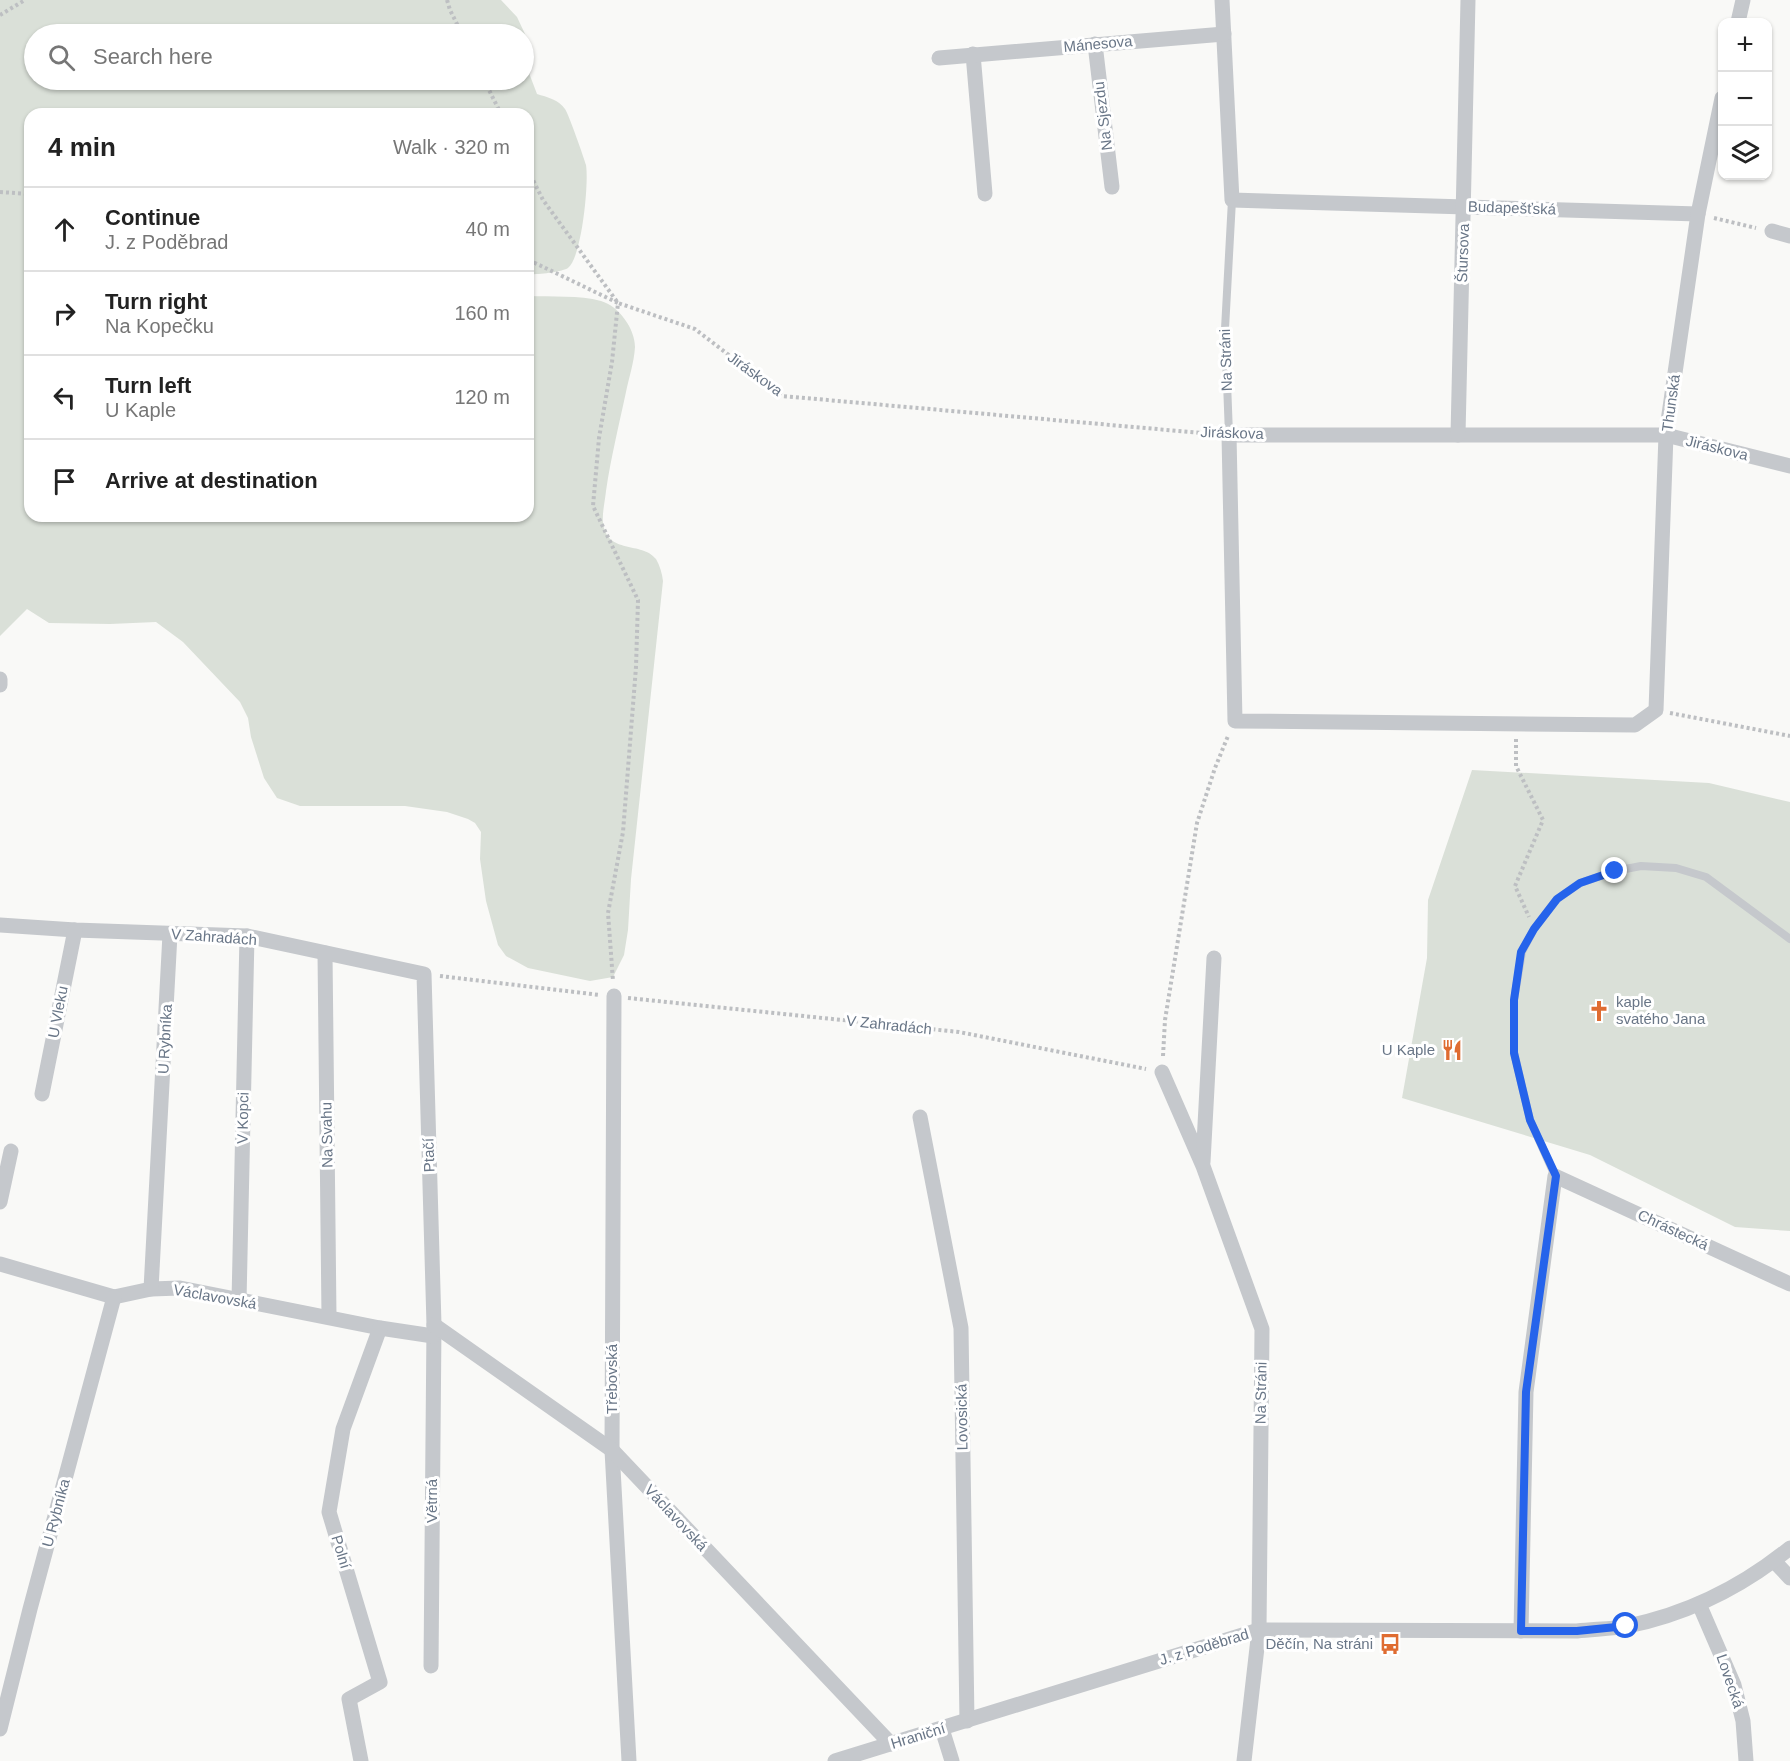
<!DOCTYPE html>
<meta charset="utf-8">
<style>
:root{--surface:#fff;--page:#f6f6f6;--text:#222;--muted:#767676;--line:#e0e0e0}
body{margin:0;font-family:Helvetica,sans-serif;background:var(--page);color:var(--text)}
.controls{position:absolute;right:18px;top:18px;display:grid;overflow:hidden;border-radius:12px;box-shadow:0 2px 4px #0004}
.controls button{width:54px;height:54px;display:grid;place-items:center;padding:0;border:0;border-bottom:2px solid var(--line);background:var(--surface);color:var(--text);font:30px sans-serif}
.stop{position:absolute;width:18px;height:18px;margin:-14px;border:4px solid #2563eb;border-radius:50%;background:#fff}
.stop.end{background:#2563eb;border-color:#fff;box-shadow:0 2px 6px #0008}
.list{margin:0;padding:0;list-style:none}
h2{display:flex;justify-content:space-between;align-items:center;height:78px;margin:0;padding:0 24px;font-size:26px}
h2 small{font-size:20px;font-weight:400;color:var(--muted)}
.list li{display:grid;grid-template-columns:39px 1fr auto;gap:18px;align-items:center;box-sizing:border-box;height:84px;padding:0 24px;border-top:2px solid var(--line)}
.list b{display:block;font-size:22px;white-space:nowrap}
.list p{margin:0;font-size:20px;white-space:nowrap;color:var(--muted)}
.list em{font-size:20px;font-style:normal;color:var(--muted)}
.icon{flex:none;width:33px;height:33px;fill:none;stroke:currentColor;stroke-width:2;stroke-linecap:round;stroke-linejoin:round}
.map{position:relative;flex:none;width:1790px;height:1761px;overflow:hidden}
.search{position:absolute;background:var(--surface);box-shadow:0 2px 4px #0004;left:24px;top:24px;width:510px;height:66px;display:flex;align-items:center;gap:15px;box-sizing:border-box;padding:0 21px;border-radius:33px;color:var(--muted);font-size:22px}
.panel{position:absolute;background:var(--surface);box-shadow:0 2px 4px #0004;left:24px;top:108px;width:510px;height:414px;border-radius:18px}
.map>svg:first-child{display:block}
</style>
<div class="map">
<svg width="1790" height="1761" viewBox="0 0 1790 1761">
<rect width="100%" height="100%" fill="#f9f9f7"/>
<!-- green -->
<g fill="#dae0d8" fill-rule="evenodd">
<path d="M0,0H501L517,17L525,34L529,57V73L537,94C547,97 559,100 565,109C569,115 584,158 586,165C589,183 582,257 568,268C562,272 536,275 528,274V114H30V516H528V296C552,297 579,295 601,301C619,306 635,329 635,347C634,363 629,377 626,392C619,425 611,457 606,491C605,501 602,513 603,523C607,555 642,541 656,559C660,566 662,573 663,581L631,879L628,930L624,955L613,977L590,981L528,968L506,956L498,945L486,901L480,859L481,832L475,823L468,819L447,812L405,806H300L277,798L264,778L251,737L248,718L240,702L183,642L156,622L110,624L49,623L27,609L0,636ZM34,34H524V80H34Z"/>
<path d="M1472,770L1709,783L1790,802V1231L1735,1227L1590,1155L1402,1098L1427,958L1428,900Z"/>
</g>
<g fill="none" stroke-linecap="round" stroke-linejoin="round">
<!-- path -->
<g stroke="#bdbfc2" stroke-width="4" stroke-dasharray="3 3" stroke-linecap="butt">
<path d="M447,0L450,10L462,34"/>
<path d="M0,15L25,0"/>
<path d="M484,80L501,114"/>
<path d="M528,170L543,200L618,303L695,329L782,396L1213,434"/>
<path d="M0,192L30,194"/>
<path d="M1714,218L1756,228"/>
<path d="M528,262L535,263L618,303L612,362L599,438L593,506L638,600L636,667L623,832L608,913L613,981"/>
<path d="M1670,713L1790,736"/>
<path d="M1516,739V766L1543,820L1515,886L1529,917"/>
<path d="M440,976L600,995"/>
<path d="M628,998L959,1032L1146,1069"/>
<path d="M1163,1056L1165,1020L1197,823L1215,768L1228,736"/>
</g>
<!-- service -->
<g stroke="#c5c8cc" stroke-width="8">
<path d="M1229,435L1225,329L1232,200"/>
<path d="M1555,1176L1530,1120L1514,1052V1000L1522,952L1534,929L1557,899L1580,883L1615,871L1641,866L1676,868L1706,877L1790,939"/>
</g>
<!-- minor -->
<g stroke="#c5c8cc" stroke-width="15">
<path d="M1222,0L1232,200L1698,214"/>
<path d="M1738,22L1743,0"/>
<path d="M1095,44L1112,187"/>
<path d="M973,54L985,194"/>
<path d="M939,58L1224,34"/>
<path d="M1722,98L1698,214L1666,435L1656,710L1635,725L1235,721L1229,435H1666L1790,466"/>
<path d="M1772,231L1790,236"/>
<path d="M1458,435L1468,0"/>
<path d="M0,679V685"/>
<path d="M0,925L75,930L247,936L424,974L434,1325L431,1666"/>
<path d="M325,953L329,1317"/>
<path d="M614,996L612,1450L629,1761"/>
<path d="M1162,1072L1203,1166L1262,1329L1259,1630L1244,1761"/>
<path d="M42,1094L75,930"/>
<path d="M920,1117L961,1328L967,1721"/>
<path d="M1203,1162L1214,958"/>
<path d="M0,1202L11,1151"/>
<path d="M0,1264L114,1297L151,1289L180,1288L380,1328L433,1336"/>
<path d="M151,1289L170,934"/>
<path d="M239,1301L247,936"/>
<path d="M434,1325L612,1450L891,1744"/>
<path d="M1774,1561L1790,1578"/>
<path d="M1699,1604L1734,1685L1743,1721L1746,1761"/>
<path d="M1521,1631L1526,1392L1555,1176L1790,1284"/>
<path d="M0,1729L30,1609L114,1297"/>
<path d="M942,1729L952,1761"/>
<path d="M361,1761L349,1699L380,1682L329,1512L343,1429L380,1328"/>
<path d="M835,1761L1259,1630L1577,1631C1594,1629 1612,1629 1628,1626C1687,1614 1743,1586 1790,1548"/>
</g>
</g>
<g fill="none" stroke-linecap="round" stroke-linejoin="round">
<!-- route -->
<path stroke="#2563eb" stroke-width="8" d="M1615,871L1580,883L1557,899L1534,929L1521,952L1514,1000V1053L1530,1120L1556,1176L1526,1392L1521,1631H1577L1626,1626"/>
</g>
<!-- icons -->
<defs>
<symbol id="church-bare" viewBox="-9 -9 18 18"><path d="M-1.2-6h2.4v3.5h3.3v2.4h-3.3V6h-2.4V-.1h-3.3v-2.4h3.3Z" fill="#df6c31" stroke="#fff" stroke-width="2.5" paint-order="stroke"/></symbol>
<symbol id="restaurant-bare" viewBox="-9 -9 18 18"><path d="M-5-6h1v4h1v-4h1v4h1v-4h1v5L-1.5 .5V6h-2V.5L-5-1ZM5-6V6H3V1.5H1.5Q1.5-4 5-6Z" fill="#df6c31" stroke="#fff" stroke-width="2.5" paint-order="stroke"/></symbol>
<symbol id="bus-bare" viewBox="-9 -9 18 18"><path d="M-5-6H5V4H4V6H2V4H-2V6H-4V4H-5ZM-3.5-4V0h7V-4ZM-3.5 1.2v1.5H-2V1.2ZM2 1.2v1.5H3.5V1.2Z" fill="#df6c31" stroke="#fff" stroke-width="2.5" paint-order="stroke"/></symbol>
</defs>
<g fill-rule="evenodd">
<use href="#church-bare" x="1584" y="996" width="30" height="30"/>
<use href="#restaurant-bare" x="1437" y="1035" width="30" height="30"/>
<use href="#bus-bare" x="1375" y="1629" width="30" height="30"/>
</g>
<g text-anchor="middle" stroke-width="6" stroke-linejoin="round" paint-order="stroke">
<!-- street labels -->
<g font-size="15" fill="#697687" stroke="#fff">
<text transform="translate(1098 44) rotate(-5)" y="5">Mánesova</text>
<text transform="translate(1103 116) rotate(-97)" y="5">Na Sjezdu</text>
<text transform="translate(1512 208) rotate(2)" y="5">Budapešťská</text>
<text transform="translate(1463 253) rotate(-88)" y="5">Štursova</text>
<text transform="translate(1226 360) rotate(-92)" y="5">Na Stráni</text>
<text transform="translate(755 374) rotate(36)" y="5">Jiráskova</text>
<text transform="translate(1671 403) rotate(-82)" y="5">Thunská</text>
<text transform="translate(1232 433) rotate(2)" y="5">Jiráskova</text>
<text transform="translate(1717 448) rotate(14)" y="5">Jiráskova</text>
<text transform="translate(214 937) rotate(4)" y="5">V Zahradách</text>
<text transform="translate(58 1012) rotate(-79)" y="5">U Vleku</text>
<text transform="translate(889 1025) rotate(6)" y="5">V Zahradách</text>
<text transform="translate(165 1039) rotate(-87)" y="5">U Rybníka</text>
<text transform="translate(243 1118) rotate(-89)" y="5">V Kopci</text>
<text transform="translate(327 1135) rotate(-91)" y="5">Na Svahu</text>
<text transform="translate(429 1155) rotate(-92)" y="5">Ptačí</text>
<text transform="translate(1673 1230) rotate(25)" y="5">Chrástecká</text>
<text transform="translate(215 1297) rotate(10)" y="5">Václavovská</text>
<text transform="translate(612 1379) rotate(-90)" y="5">Třebovská</text>
<text transform="translate(1261 1393) rotate(-89)" y="5">Na Stráni</text>
<text transform="translate(962 1417) rotate(-91)" y="5">Lovosická</text>
<text transform="translate(432 1501) rotate(-90)" y="5">Větrná</text>
<text transform="translate(56 1513) rotate(-75)" y="5">U Rybníka</text>
<text transform="translate(676 1518) rotate(47)" y="5">Václavovská</text>
<text transform="translate(341 1552) rotate(73)" y="5">Polní</text>
<text transform="translate(1204 1647) rotate(-17)" y="5">J. z Poděbrad</text>
<text transform="translate(1730 1681) rotate(71)" y="5">Lovecká</text>
<text transform="translate(918 1736) rotate(-17)" y="5">Hraniční</text>
</g>
<!-- poi labels -->
<g font-size="15" fill="#697687" stroke="#fff" text-anchor="end">
<text x="1616" y="1007" text-anchor="start">kaple<tspan x="1616" dy="17">svatého Jana</tspan></text>
<text x="1435" y="1055">U Kaple</text>
<text x="1373" y="1649">Děčín, Na stráni</text>
</g>
</g>
</svg>
<div class="controls">
<button>+</button>
<button>−</button>
<button><svg class="icon" aria-label="layers" viewBox="0 0 24 24"><path d="M12 4l9 5-9 5-9-5zM3 14l9 5 9-5"/></svg></button>
</div>
<div class="stop" style="left:1626px;top:1626px"></div>
<div class="stop end" style="left:1615px;top:871px"></div>
<div class="search"><svg class="icon" aria-label="search" viewBox="0 0 24 24"><circle cx="10" cy="10" r="6"/><path d="M15 15l6 6"/></svg>Search here</div>
<section class="panel">
<h2>4 min<small>Walk · 320 m</small></h2>
<ul class="list">
<li><svg class="icon" aria-label="ahead" viewBox="0 0 24 24"><path d="M12 20V5M6 11l6-6 6 6"/></svg><div><b>Continue</b><p>J. z Poděbrad</p></div><em>40 m</em></li>
<li><svg class="icon" aria-label="right" viewBox="0 0 24 24"><path d="M7 20v-9h11M14 6l5 5-5 5"/></svg><div><b>Turn right</b><p>Na Kopečku</p></div><em>160 m</em></li>
<li><svg class="icon" aria-label="left" viewBox="0 0 24 24"><path d="M17 20v-9H6M10 6l-5 5 5 5"/></svg><div><b>Turn left</b><p>U Kaple</p></div><em>120 m</em></li>
<li><svg class="icon" aria-label="arrive" viewBox="0 0 24 24"><path d="M6 21V4h12l-3 4 3 4H6"/></svg><div><b>Arrive at destination</b></div></li>
</ul>
</section>
</div>
